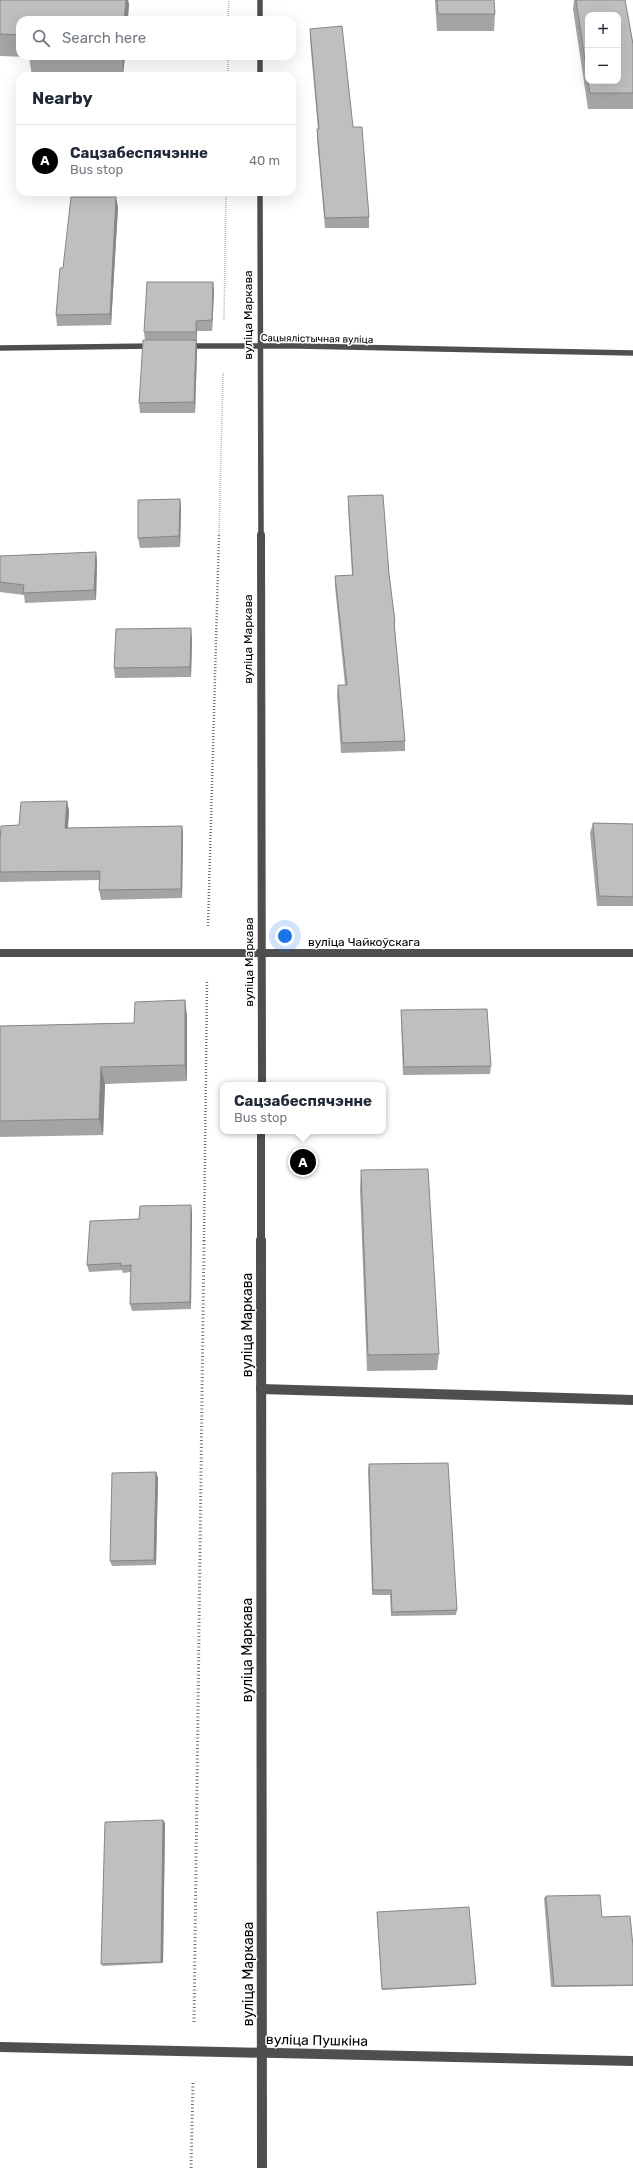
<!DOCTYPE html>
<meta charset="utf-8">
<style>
:root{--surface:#fff;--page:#f2f2f3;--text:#1f2937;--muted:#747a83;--line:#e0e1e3;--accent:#000}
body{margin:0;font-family:Rubik,sans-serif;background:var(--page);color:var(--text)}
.controls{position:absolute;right:12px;top:12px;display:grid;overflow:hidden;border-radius:8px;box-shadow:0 4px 16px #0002}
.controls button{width:36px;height:36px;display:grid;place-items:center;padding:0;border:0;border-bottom:1px solid var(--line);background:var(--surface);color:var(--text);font:20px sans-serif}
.you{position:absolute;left:285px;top:936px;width:14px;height:14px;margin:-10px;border:3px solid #fff;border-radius:50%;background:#1a73e8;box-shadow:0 0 0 6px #1a73e833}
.badge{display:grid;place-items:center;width:26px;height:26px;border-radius:50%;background:var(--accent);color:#fff;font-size:13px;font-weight:700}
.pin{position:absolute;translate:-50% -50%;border:2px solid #fff;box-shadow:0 1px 4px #0006}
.popup{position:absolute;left:220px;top:1082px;width:166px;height:52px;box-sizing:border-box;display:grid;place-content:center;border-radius:8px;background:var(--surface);filter:drop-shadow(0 1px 3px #0005);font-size:13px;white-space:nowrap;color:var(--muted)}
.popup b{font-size:15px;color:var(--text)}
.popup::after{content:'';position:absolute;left:50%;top:100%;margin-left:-8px;border:8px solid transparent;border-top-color:var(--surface)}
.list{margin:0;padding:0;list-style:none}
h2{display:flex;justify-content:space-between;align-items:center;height:52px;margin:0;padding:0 16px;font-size:17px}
h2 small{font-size:13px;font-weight:400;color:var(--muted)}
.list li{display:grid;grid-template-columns:26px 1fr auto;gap:12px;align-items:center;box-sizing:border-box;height:72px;padding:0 16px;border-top:1px solid var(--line)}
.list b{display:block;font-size:15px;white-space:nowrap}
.list p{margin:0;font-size:13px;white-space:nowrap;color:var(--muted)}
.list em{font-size:13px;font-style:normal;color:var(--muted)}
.icon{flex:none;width:22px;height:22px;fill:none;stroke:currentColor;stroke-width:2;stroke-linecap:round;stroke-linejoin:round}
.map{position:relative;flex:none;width:633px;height:2168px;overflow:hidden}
.search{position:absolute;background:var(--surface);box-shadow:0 4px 16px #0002;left:16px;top:16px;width:280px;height:44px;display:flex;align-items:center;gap:10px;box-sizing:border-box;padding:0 14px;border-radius:12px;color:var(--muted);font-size:15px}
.panel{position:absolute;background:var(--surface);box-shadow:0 4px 16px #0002;left:16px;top:72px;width:280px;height:124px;border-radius:12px}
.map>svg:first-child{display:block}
</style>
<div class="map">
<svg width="633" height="2168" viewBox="0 0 633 2168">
<rect width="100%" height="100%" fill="#fff"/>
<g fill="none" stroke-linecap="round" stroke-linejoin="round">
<!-- path-far2 -->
<g stroke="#717171" stroke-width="1.5" stroke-dasharray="0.5 1.5" stroke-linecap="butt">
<path d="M228,20L229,0"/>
<path d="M228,56V76"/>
<path d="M224,320L226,192"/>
<path d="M219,536L223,373"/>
</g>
<!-- path-far1 -->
<g stroke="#717171" stroke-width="2.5" stroke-dasharray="1 2" stroke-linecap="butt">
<path d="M208,926L219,535"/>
<path d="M204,1241L207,981"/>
</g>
<!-- path -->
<g stroke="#717171" stroke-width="3" stroke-dasharray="1 2.5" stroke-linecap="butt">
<path d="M194,2022L204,1240"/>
<path d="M191,2168L193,2081"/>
</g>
<!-- lane -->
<path stroke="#4f4f4f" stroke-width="10" d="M261,1389L633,1400"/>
<!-- street-far2 -->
<g stroke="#4f4f4f" stroke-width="5.5">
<path d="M260,0V20"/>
<path d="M260,56V76"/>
<path d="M260,192L261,536"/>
<path d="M187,346H299L633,353"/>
<path d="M0,348L153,346"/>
</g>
<!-- street-far1 -->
<g stroke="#4f4f4f" stroke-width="8">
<path d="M261,535L262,1085"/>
<path d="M0,953H633"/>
<path d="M261,1131V1241"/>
</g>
<!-- street -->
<g stroke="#4f4f4f" stroke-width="10">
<path d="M261,1240L262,2168"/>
<path d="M0,2047L633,2061"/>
</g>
</g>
<!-- wall -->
<g fill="#a4a4a4">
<path d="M0,0H128L129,5L20,20V56H125L123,75L32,76L29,57L0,56Z"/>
<path d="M435,0H494L495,14L494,31H437Z"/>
<path d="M574,0H625L633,44V109H588L573,9Z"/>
<path d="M310,29L353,127L369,217V228H325L317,139V129H318L310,40Z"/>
<path d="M118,207L111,325L57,326L56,315L63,268Z"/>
<path d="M213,282L214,292L212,331H197V342H196L197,351L195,413H140L139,403L145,340L144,332Z"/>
<path d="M348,496L389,574L395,622V632L405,741V751L341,753L337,695L338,685H345L335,586V576L352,575L348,507Z"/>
<path d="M180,499L181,509L180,547L140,548L138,538Z"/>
<path d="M96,552L97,562L96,600L25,603L24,595L0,592V556Z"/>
<path d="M192,639L191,677L115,678L114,668Z"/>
<path d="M67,801L69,811L68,828L182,826L183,835L182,898L101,900L99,890L100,880L0,882V840L19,825Z"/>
<path d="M593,823L633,824V906H597L590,833Z"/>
<path d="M185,1000L187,1017V1081L105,1084L103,1135L0,1137V1026L134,1023Z"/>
<path d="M401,1010L491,1066L490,1074L403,1075L401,1019Z"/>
<path d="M361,1170L439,1354L437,1370L367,1371L360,1189Z"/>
<path d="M192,1212L191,1309L132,1311L130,1304L131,1272L123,1273L122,1270L89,1272L87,1265L139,1219Z"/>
<path d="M369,1464L457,1610L456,1615L391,1616L390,1595H372L368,1470Z"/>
<path d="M156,1472L158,1478L156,1565L112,1566L110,1561Z"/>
<path d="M165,1823L163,1963L103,1966L101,1964Z"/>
<path d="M546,1896L602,1917L633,1946V1986L551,1987L544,1898Z"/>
<path d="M377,1912L476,1984L474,1985L382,1990L377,1914Z"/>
</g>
<!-- shaded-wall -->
<g fill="#868686">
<path d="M126,0H128L129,5L128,20H124Z"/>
<path d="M122,56H125L123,75Z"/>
<path d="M116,197L118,207L111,325L110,314Z"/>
<path d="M213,282L214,292L212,331V320Z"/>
<path d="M196,321L197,331V342L196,332Z"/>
<path d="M196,340L197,351L195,413L194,402Z"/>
<path d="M180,499L181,509L180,547L179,536Z"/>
<path d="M96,552L97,562L96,600L94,590Z"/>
<path d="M191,628L192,639L191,677L190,667Z"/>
<path d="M67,801L69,811L67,837L65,828Z"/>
<path d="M182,826L183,835L182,898L181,889Z"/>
<path d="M185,1000L187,1017V1081L185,1065Z"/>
<path d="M101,1067L105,1084L103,1135L99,1119Z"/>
<path d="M191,1205L192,1212L191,1309L190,1302Z"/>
<path d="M156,1472L158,1478L156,1565L154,1560Z"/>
<path d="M163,1820L165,1823L163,1963L161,1962Z"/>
</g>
<!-- building -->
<g fill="#bfbfbf" stroke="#868686">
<path d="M0,0H126L124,20H20V35L0,34Z"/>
<path d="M437,0H494L495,14H438Z"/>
<path d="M576,0H625L633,44V93H590L588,81H618V15H588V80Z"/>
<path d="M342,26L353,127H362L369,217L325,218L317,129H319L310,29Z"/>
<path d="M71,197H116L110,314L56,315L60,268H63Z"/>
<path d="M147,282H213L212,320L196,321V332H144Z"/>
<path d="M143,340H196L194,402L139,403Z"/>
<path d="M383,495L389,574L395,622H394L405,741L342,743L338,685H347L335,576L353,575L348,496Z"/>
<path d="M180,499L179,536L138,538V500Z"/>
<path d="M96,552L94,590L23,593L24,585L0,582V556Z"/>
<path d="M191,628L190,667L114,668L116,629Z"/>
<path d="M67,801L65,828L182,826L181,889L99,890L100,871L0,872V840L1,826L19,825L21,802Z"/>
<path d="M593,823L633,824V897L599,896Z"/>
<path d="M185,1000V1065L101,1067L99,1119L0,1121V1026L134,1023L135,1002Z"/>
<path d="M487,1009L491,1066L404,1067L401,1010Z"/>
<path d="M428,1169L439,1354L368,1355L361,1170Z"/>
<path d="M191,1205L190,1302L130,1304L131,1265L121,1266V1263L87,1265L90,1221L139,1219L140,1206Z"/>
<path d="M448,1463L457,1610L392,1612L391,1590H373L369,1464Z"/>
<path d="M156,1472L154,1560L110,1561L112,1473Z"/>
<path d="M163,1820L161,1962L101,1964L105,1822Z"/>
<path d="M600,1895L602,1917L630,1916L633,1946V1985L554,1986L546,1896Z"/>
<path d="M469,1907L476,1984L382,1989L377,1912Z"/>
</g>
<g text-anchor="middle" stroke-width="3" stroke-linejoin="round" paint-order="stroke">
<!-- far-street labels -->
<g font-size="10" fill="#000" stroke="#fff">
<text transform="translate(317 338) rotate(1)" y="4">Сацыялістычная вуліца</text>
</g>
<!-- street labels -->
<g font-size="12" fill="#000" stroke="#fff">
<text transform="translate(248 315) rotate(-90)" y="4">вуліца Маркава</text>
<text transform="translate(248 639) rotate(-90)" y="4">вуліца Маркава</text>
<text x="364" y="946">вуліца Чайкоўскага</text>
<text transform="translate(249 962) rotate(-90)" y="4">вуліца Маркава</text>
</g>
<!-- near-street labels -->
<g font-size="14" fill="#000" stroke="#fff">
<text transform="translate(247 1325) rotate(-90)" y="5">вуліца Маркава</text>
<text transform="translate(247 1650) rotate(-90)" y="5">вуліца Маркава</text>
<text transform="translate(248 1974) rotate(-90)" y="5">вуліца Маркава</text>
<text transform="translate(317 2040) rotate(1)" y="5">вуліца Пушкіна</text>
</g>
</g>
</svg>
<div class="controls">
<button>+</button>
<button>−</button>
</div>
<div class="you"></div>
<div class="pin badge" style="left:303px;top:1162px">A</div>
<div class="popup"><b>Сацзабеспячэнне</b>Bus stop</div>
<div class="search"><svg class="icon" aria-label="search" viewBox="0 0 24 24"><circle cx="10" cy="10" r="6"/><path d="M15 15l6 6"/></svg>Search here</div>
<section class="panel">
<h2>Nearby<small></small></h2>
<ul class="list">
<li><span class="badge">A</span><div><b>Сацзабеспячэнне</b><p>Bus stop</p></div><em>40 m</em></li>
</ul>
</section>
</div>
